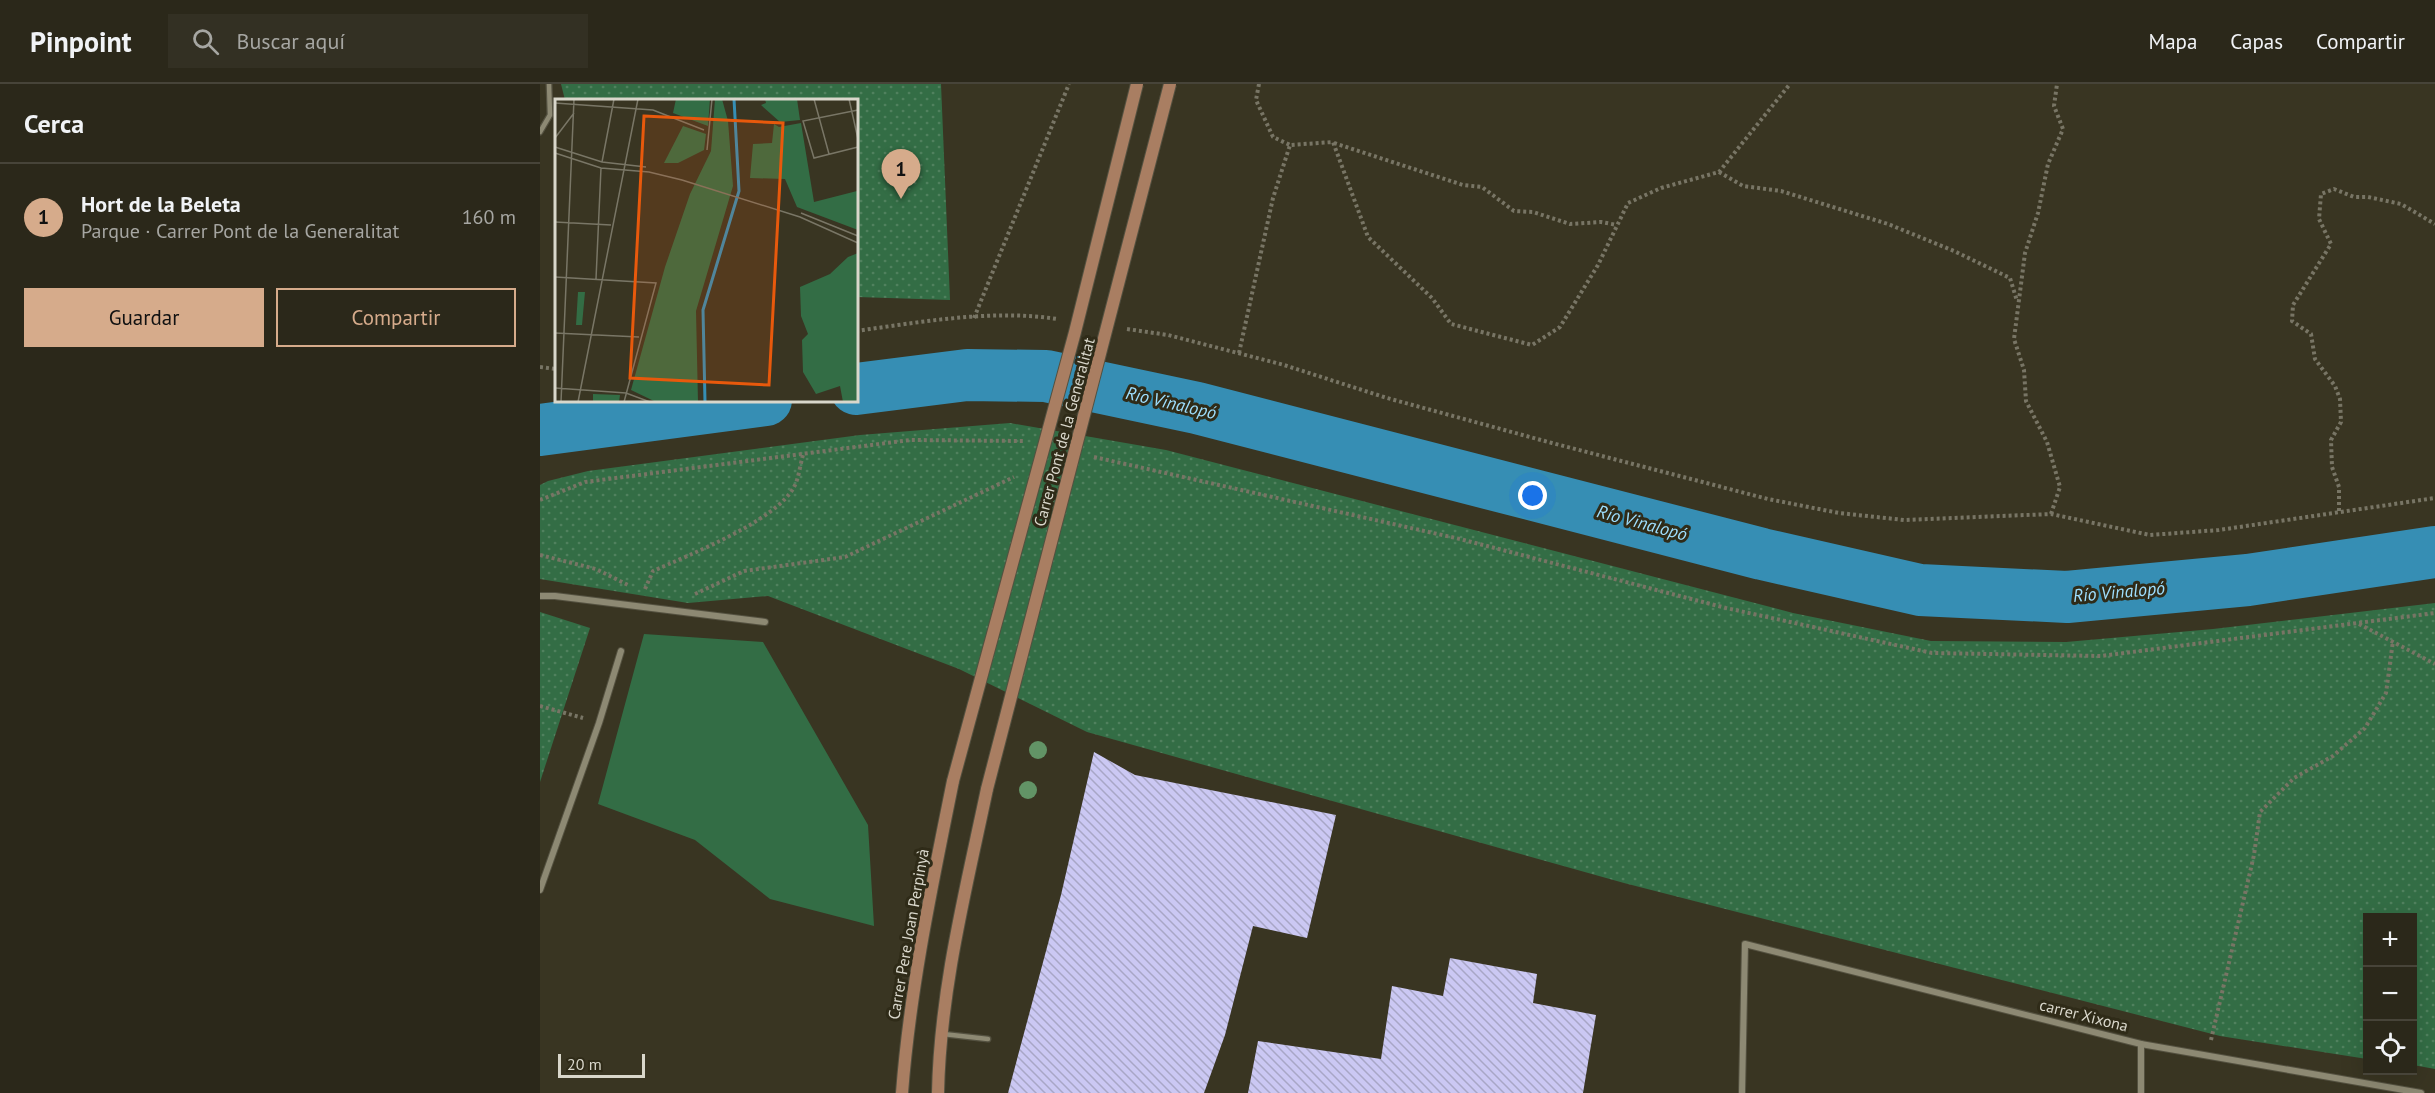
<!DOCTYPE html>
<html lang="es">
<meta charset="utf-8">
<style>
:root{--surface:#2b281a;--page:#333023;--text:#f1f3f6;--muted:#a6a6a2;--line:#474439;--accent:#d6ab8b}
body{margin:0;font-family:"PT Sans",sans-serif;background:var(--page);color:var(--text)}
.controls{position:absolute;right:18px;bottom:18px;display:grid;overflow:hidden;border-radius:0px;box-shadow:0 6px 24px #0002}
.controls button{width:54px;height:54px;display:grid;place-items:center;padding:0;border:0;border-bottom:2px solid var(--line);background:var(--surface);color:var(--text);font:30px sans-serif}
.scale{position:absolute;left:18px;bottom:15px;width:87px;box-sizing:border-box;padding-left:6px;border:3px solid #d9d7cb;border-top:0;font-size:16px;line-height:21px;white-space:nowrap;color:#d9d7cb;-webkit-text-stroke:4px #2f2b18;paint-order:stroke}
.you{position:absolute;left:993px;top:412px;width:21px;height:21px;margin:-15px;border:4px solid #fff;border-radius:50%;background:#1a73e8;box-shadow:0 0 0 9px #1a73e833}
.badge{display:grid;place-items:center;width:39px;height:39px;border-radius:50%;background:var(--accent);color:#111;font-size:20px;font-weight:700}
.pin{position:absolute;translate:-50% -50px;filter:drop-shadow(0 2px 3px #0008)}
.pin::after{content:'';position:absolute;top:32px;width:21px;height:18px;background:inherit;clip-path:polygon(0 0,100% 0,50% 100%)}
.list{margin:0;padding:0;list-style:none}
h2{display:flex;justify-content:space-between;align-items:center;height:78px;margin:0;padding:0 24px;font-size:26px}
h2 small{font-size:20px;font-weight:400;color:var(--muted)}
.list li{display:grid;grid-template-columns:39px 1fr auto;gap:18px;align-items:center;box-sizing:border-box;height:108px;padding:0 24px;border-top:2px solid var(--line)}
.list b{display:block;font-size:22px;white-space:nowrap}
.list p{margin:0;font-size:20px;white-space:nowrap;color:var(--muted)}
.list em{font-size:20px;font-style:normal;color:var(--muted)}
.actions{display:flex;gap:12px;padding:18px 24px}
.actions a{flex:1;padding:14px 0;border:2px solid var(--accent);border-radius:0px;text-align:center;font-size:21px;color:var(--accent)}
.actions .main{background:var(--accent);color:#111}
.icon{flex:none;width:33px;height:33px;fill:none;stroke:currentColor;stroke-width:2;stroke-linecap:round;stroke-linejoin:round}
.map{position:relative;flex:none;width:1895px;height:1009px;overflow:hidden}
header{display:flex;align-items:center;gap:36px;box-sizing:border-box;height:84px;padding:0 30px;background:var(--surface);border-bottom:2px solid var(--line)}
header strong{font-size:28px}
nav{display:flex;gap:33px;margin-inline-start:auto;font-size:21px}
.search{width:420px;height:54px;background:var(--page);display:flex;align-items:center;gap:15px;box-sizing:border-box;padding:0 21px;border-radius:0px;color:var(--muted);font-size:22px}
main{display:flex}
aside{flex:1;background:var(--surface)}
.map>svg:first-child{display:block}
</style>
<header>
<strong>Pinpoint</strong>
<div class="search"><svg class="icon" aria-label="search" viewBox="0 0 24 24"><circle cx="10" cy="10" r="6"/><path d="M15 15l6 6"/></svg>Buscar aquí</div>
<nav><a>Mapa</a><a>Capas</a><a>Compartir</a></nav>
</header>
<main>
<aside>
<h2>Cerca<small></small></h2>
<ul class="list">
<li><span class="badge">1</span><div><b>Hort de la Beleta</b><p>Parque · Carrer Pont de la Generalitat</p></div><em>160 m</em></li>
</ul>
<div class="actions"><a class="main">Guardar</a><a>Compartir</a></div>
</aside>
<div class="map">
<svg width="1895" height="1009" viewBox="0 0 1895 1009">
<defs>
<pattern id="park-dots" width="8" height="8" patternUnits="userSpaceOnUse" patternTransform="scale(1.5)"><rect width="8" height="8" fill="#336d45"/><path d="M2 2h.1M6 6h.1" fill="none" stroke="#50815e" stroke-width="1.8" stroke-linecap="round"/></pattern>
<pattern id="building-back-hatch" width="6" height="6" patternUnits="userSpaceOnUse" patternTransform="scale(1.5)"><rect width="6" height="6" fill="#cbc8f3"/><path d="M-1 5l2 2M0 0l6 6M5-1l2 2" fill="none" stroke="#a8a6c6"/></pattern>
</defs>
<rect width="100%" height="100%" fill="#393522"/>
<!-- grass -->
<path fill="#336d45" d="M104,550L223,558L328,741L334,842L230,815L155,756L58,720Z"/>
<!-- park -->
<g fill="url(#park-dots)">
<path d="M21,0H401L410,216L317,213L316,16H25Z"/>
<path d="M470,339L626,366L1253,529L1391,557L1526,558L1673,545L1895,519V985L1873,981L1872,834H1828L1827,975L1680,952L1084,799L547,648L419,585L228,512L148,519L0,495V401L8,397L48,387L320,351Z"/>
<path d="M0,528L50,544L0,698Z"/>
</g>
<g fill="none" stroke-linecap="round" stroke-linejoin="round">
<!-- river -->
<g stroke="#368eb4" stroke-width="52">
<path d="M316,305L427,291L506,292L657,324L1222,470L1380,506L1527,513L1708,496L1895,468"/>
<path d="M0,346L226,316"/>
</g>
</g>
<!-- building -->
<g fill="url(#building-back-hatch)">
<path d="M554,668L595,691L796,731L767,854L713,842L685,951L664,1009H468L521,811Z"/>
<path d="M910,874L997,890L993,919L1056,931L1043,1009H708L718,957L841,975L852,902L903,912Z"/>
</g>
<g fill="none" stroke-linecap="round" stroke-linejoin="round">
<defs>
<g id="lane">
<path d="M0,48L10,31L9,0"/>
<path d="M403,950L448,955"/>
</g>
<g id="street">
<path d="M0,512H15L225,538"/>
<path d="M0,806L59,639L81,567"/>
<path d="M1202,1009L1205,860L1601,960L1881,1009"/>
<path d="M1601,1009V960"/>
</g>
<g id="secondary">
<path d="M362,1009C370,904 392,801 413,697"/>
<path d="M398,1009C400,906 426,805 447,705"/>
</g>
</defs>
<!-- lane casing -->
<use href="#lane" stroke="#545140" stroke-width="7"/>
<!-- street casing -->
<use href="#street" stroke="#545140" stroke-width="8"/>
<!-- secondary casing -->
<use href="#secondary" stroke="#545140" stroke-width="14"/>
<!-- path -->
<g stroke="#787565" stroke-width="4" stroke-dasharray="3 3" stroke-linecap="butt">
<path d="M719,0L716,16L733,53L750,61"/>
<path d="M794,59L923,101L942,103L974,127L993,128L1030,140L1061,138L1077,141"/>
<path d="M1179,88L1203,102L1241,107L1348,140L1414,167L1470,194L1477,217"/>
<path d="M434,234L529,0"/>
<path d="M587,245L628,251L744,281L847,314L1012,359L1228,415L1299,429L1364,436L1511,430L1610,451L1679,446L1895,414"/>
<path d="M316,247C381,238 453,225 517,235"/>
<path d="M699,269L733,114L750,61L793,58L828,153L892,214L911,240L992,261L1020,243L1058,181L1088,119L1121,104L1179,88L1250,0"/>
<path d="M0,283L16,285"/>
<path d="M554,373L920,455L1186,524L1392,569L1561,572L1895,529"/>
<path d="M0,416L45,398L370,356L485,357"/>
<path d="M1799,427V403L1792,383L1791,356L1801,338L1800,315L1795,302L1775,275L1771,250L1752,237L1753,221L1791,160L1779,135L1781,110L1794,105L1814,113H1828L1861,120L1895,140"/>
<path d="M1511,430L1520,403L1507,358L1486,317L1484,286L1474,255L1485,169L1498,129L1508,80L1523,45L1514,22L1517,0"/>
<path d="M0,471L56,485L90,502"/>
<path d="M105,505L113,487C149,471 236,437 254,403C259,394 260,381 263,371"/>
<path d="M155,510L204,487L305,473L474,393"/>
<path d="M1819,540L1895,580"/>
<path d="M0,622L43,634"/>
<path d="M1671,956L1714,771L1720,728L1754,694L1793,672L1825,644L1846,609L1853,557"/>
</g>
<!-- lane -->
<use href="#lane" stroke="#8d8973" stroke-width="4.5"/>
<!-- street -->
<use href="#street" stroke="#8d8973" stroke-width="6"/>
<!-- secondary -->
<use href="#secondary" stroke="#a97e62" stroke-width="12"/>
<defs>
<g id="secondary-bridge">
<path d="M413,697L535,248L597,0"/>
<path d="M447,705L630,0"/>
</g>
</defs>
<!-- secondary-bridge casing -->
<use href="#secondary-bridge" stroke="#545140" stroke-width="14" stroke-linecap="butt"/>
<!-- secondary-bridge -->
<use href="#secondary-bridge" stroke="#a97e62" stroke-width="12"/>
</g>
<!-- trees -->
<g fill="#629466">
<circle cx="498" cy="666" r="9"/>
<circle cx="488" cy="706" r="9"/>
</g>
<g text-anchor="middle" stroke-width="6" stroke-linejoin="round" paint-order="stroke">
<!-- street labels -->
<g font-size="16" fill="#d9d7cb" stroke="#2f2b18">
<text transform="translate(524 348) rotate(-75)" y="6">Carrer Pont de la Generalitat</text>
<text transform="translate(368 850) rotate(-80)" y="6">Carrer Pere Joan Perpinyà</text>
<text transform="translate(1544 931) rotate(14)" y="6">carrer Xixona</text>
</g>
<!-- water labels -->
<g font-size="18" font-style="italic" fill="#9edefd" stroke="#2f2b18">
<text transform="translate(631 319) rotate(13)" y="6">Río Vinalopó</text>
<text transform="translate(1102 439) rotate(15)" y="6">Río Vinalopó</text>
<text transform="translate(1579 508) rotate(-5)" y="6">Río Vinalopó</text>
</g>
</g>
<!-- overview -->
<g transform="translate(15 15)">
<rect width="303" height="303" fill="#393522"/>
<path d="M128,27L151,35L149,51L123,64H109Z" fill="#336d45"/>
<path d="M121,0H155L153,27L118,14ZM160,0H167L173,22L178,87L141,212L143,303H101L76,291L110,168L135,95L156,52ZM210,0H242L245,21L225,23L206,6L211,4ZM246,24L259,103L302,92L303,131L242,108L230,80L195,79L198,45L217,44L219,25L224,28ZM303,154V303H288L285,287L261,295L248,273L247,241L253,235L246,217L245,188L275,175L293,158ZM23,193H30L27,226H21ZM38,295L65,296L64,303H38Z" fill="#336d45"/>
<path fill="none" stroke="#368eb4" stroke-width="3" d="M150,303L148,211L184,92L179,0"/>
<path fill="none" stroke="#797666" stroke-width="1.5" d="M259,0L274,55M294,0L303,40M0,4L98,11L149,31M303,11L248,22L259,59L303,48M0,39L19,14M0,48L47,63L91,68M152,51L157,0M0,54L46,69L94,73L127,81L245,118L303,144M47,63L59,0M246,114L303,137M0,123L56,126M0,178L101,184L69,303M41,180L46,69M0,234L84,238M0,289L71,294L95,303M6,303L19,0M23,303L83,0"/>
<path fill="#e8590c" fill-opacity="0.15" stroke="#e8590c" stroke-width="3" d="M89,17L228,24L214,286L75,279Z"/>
<rect width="303" height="303" fill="none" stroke="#d9d7cb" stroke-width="3"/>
</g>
</svg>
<div class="controls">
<button>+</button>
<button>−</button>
<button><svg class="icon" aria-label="locate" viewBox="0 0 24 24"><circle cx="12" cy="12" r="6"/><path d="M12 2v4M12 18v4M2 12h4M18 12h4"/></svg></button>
</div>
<div class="scale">20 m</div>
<div class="you"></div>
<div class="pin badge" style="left:361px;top:115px">1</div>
</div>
</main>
